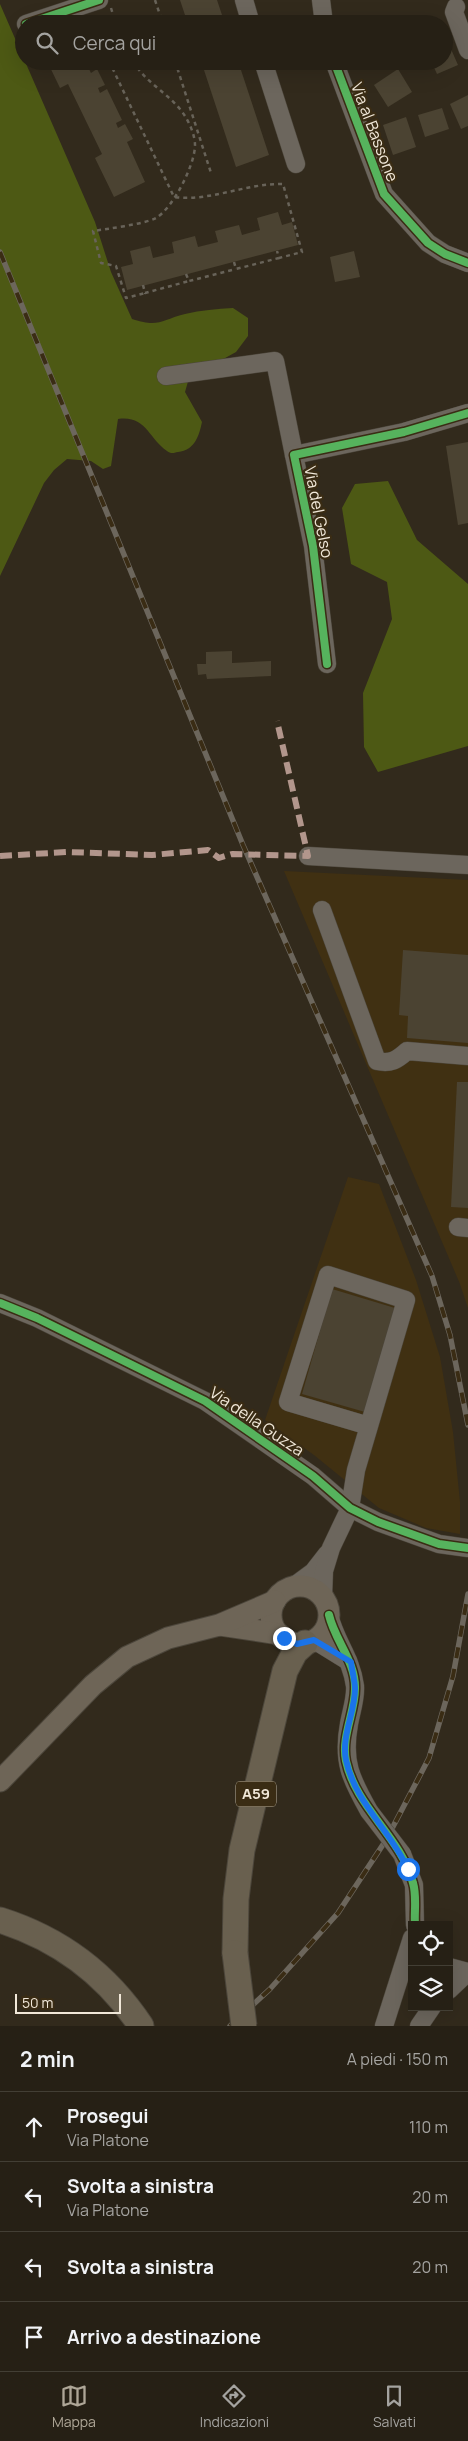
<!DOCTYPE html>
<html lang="it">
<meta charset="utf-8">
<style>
:root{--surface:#262015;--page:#2e281e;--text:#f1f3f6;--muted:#a4a3a0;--line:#423e34;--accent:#aea697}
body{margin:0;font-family:Manrope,sans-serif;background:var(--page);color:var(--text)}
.controls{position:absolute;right:15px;bottom:15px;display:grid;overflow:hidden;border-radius:0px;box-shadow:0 5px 20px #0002}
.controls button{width:45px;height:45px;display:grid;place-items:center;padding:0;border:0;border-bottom:1px solid var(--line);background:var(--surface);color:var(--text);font:25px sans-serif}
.scale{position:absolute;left:15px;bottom:12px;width:106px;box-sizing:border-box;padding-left:5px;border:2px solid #f1e8d9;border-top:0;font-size:14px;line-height:18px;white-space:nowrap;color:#f1e8d9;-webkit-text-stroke:4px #3a2c14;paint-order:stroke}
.stop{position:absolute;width:15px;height:15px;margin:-11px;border:4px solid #1a73e8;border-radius:50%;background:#fff}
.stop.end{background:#1a73e8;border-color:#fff;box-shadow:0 1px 5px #0008}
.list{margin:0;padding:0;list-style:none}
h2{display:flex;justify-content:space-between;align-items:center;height:65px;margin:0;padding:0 20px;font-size:21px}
h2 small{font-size:16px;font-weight:400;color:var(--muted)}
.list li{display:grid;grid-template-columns:32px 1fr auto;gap:15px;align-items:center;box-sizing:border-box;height:70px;padding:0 20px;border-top:1px solid var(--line)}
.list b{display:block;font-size:19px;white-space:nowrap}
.list p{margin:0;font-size:16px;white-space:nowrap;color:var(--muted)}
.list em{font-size:16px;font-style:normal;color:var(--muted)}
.icon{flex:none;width:28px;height:28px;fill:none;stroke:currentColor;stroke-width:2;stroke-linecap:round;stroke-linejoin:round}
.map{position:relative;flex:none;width:468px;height:2026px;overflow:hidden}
.search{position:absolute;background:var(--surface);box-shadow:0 5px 20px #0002;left:15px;right:15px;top:15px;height:55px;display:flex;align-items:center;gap:12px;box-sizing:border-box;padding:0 18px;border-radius:28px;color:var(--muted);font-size:19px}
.sheet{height:345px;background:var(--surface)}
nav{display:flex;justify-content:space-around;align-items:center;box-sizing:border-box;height:70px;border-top:1px solid var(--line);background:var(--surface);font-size:14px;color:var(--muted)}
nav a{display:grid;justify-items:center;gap:2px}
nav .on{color:var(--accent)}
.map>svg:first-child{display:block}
</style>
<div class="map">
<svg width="468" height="2026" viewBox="0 0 468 2026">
<rect width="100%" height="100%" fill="#322a1c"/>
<!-- built -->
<g fill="#403012">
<path d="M284,871L468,880V1308L460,1284Z"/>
<path d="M348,1177L379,1184L416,1280L440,1357L453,1432L460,1502V1534L426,1528L379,1508L314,1455L265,1420Z"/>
</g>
<!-- green -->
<g fill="#4d5914">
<path d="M0,4L95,222L111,272L132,319C159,328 161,320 185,314C201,310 217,309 233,308L248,318V336L236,352L189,378L185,392L202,422C199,436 195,450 178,452C173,453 171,454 167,451C149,439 146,415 118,419L111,466L103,469L91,461L67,459L54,470L44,483L0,576Z"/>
<path d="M388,481L417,540L468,584V746L378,772L364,747L363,693L392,619L387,582L351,564L342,508L355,484Z"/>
</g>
<!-- building -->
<g fill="#4b4332">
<path d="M180,0H217L225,24H188Z"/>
<path d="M447,40L458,65L437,74L431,61H444V41Z"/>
<path d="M47,61H85L91,73L97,69L105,85L98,88L100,93L107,89L122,120L116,123L118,128L125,124L133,139L127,142L145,182L114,197L95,158L102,154L68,84L60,88Z"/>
<path d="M201,61H238L269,155L236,167Z"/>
<path d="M398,69L412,92L388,107L374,85Z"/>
<path d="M468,95V126L461,129L450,104Z"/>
<path d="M442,108L449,129L425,137L418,115Z"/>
<path d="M406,117L416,147L393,155L383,125Z"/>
<path d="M278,212L282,225L292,222L298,245L127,290L121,267L133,264L130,251L150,246L153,258L174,253L172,242L195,236L198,247L218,242L215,231L239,225L242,235L260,230L257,218Z"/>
<path d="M354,251L360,277L335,282L330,257Z"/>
<path d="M468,442V523L458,525L446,446Z"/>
<path d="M232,651V663L271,661V676L207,679L206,674L198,675L197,664H206V652Z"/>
<path d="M403,950L468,955V1043L407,1038L408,1016L399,1015Z"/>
<path d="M457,1082H468V1208L451,1207Z"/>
<path d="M332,1289L395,1308L365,1412L302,1394Z"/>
</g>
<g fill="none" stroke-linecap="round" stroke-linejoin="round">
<defs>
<g id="minor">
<path d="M244,0L251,24"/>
<path d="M321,0L324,24"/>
<path d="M456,7L454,12L468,50"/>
<path d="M26,24L99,0"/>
<path d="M263,61L296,164"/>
<path d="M334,61L384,194L428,243L445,254L468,263"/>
<path d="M166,376L275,361L294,455"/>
<path d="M327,664L313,546L294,455L404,432L468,413"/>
<path d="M308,856L468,865"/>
<path d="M322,910L377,1061C391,1064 397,1060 407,1051L468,1056"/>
<path d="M458,1227L468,1228"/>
<path d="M0,1303L37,1318L205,1401L313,1476L350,1508L378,1522L439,1544L468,1548"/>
<path d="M294,1586L313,1572L327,1554"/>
<path d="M323,1597L324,1571L331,1548L350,1508L356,1470L369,1426L288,1402L328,1275L406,1300L369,1426"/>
<path d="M329,1615C336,1643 351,1657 355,1686C356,1698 351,1712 349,1724C342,1762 351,1779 369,1811"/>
<path d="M314,1640L348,1661"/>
<path d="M402,1854L414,1885L415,1925"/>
<path d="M449,1967L468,1972"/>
<path d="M449,1990L468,1972"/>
<path d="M384,2026L412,1938"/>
<path d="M419,2026L432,2007"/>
</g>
<g id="major">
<circle cx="300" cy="1615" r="29"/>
<path d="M220,1625L279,1634"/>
<path d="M0,1781L93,1685L127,1657L168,1638L219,1625L275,1601"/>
</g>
<g id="highway">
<path d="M0,1920C60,1939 106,1973 141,2026"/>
<path d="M235,1953L236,1899L242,1850L285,1671L295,1652L305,1643"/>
</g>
</defs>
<!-- minor casing -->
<use href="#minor" stroke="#4c463b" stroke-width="19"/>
<!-- major casing -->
<use href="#major" stroke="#4c463b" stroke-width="23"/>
<!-- highway casing -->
<use href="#highway" stroke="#4c463b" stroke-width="27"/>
<!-- path -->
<g stroke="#686359" stroke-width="2.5" stroke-dasharray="4 4" stroke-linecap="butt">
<path d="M155,0L163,24"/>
<path d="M111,8L116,24"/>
<path d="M109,61L174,197C210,202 246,183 283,184L302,252L279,258L277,251"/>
<path d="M133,61C146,84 171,94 185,116C190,124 195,136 195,145C195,165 173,208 156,218C145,224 106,229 93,231L101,263L116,266L126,298L145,293"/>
<path d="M175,61L211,173"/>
<path d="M234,262L236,269L279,258"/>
<path d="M186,274L189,281L236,269"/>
<path d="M143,285L145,293L189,281"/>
</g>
<!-- minor -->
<use href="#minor" stroke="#6c665d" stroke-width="18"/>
<!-- major -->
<use href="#major" stroke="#6e6557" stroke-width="21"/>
<!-- highway -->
<use href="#highway" stroke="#69604f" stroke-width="25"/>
<defs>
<g id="rail">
<path d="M0,252L243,845L432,1276L450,1335L468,1425"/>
<path d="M230,2026L270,1989L338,1913L386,1840L429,1758L453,1676L468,1594"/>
</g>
</defs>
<!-- rail casing -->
<use href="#rail" stroke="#6c665c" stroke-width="5.5"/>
<!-- rail -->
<use href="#rail" stroke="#3a2c14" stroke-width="4" stroke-dasharray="11" stroke-linecap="butt"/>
<defs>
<path id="minor-bridge" d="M369,1811L402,1854"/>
<path id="highway-bridge" d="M235,1953L244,2026"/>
</defs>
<!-- minor-bridge casing -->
<use href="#minor-bridge" stroke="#4c463b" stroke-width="19" stroke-linecap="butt"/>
<!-- highway-bridge casing -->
<use href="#highway-bridge" stroke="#4c463b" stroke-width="27" stroke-linecap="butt"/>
<!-- minor-bridge -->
<use href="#minor-bridge" stroke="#6c665d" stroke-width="18"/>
<!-- highway-bridge -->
<use href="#highway-bridge" stroke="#69604f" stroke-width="25"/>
<!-- quiet -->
<path stroke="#b2968c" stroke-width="6" stroke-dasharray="12 6" stroke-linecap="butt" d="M0,856L67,852L152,855L208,850L219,858L232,854L308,856L277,721"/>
<defs>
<g id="cycleway">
<path d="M26,24L99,0"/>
<path d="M334,61L384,194L428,243L445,254L468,263"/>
<path d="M327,664L313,546L294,455L404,432L468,413"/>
<path d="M0,1303L37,1318L205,1401L313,1476L350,1508L378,1522L439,1544L468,1548"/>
<path d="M329,1615C335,1641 356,1662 355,1689C355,1712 341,1737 346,1761C356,1808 401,1837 413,1883C417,1896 414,1912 415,1925"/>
</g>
</defs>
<!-- cycleway casing -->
<use href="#cycleway" stroke="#3a2c14" stroke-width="11"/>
<!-- cycleway -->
<use href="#cycleway" stroke="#56b35d" stroke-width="8"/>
</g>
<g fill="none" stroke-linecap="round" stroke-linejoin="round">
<!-- route -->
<path stroke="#1a73e8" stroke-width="6" d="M284,1638L297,1644L314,1640L351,1662C352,1671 355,1680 355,1689C355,1712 341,1737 346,1760C355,1803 391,1831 408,1869"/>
</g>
<g text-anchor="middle" stroke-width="4.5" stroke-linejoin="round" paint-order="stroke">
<!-- shield labels -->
<rect fill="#3a2c14" stroke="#bab09e" stroke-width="1" x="236" y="1781.5" width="40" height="25" rx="4"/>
<g font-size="15" font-weight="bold" fill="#f1e8d9">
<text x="256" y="1799">A59</text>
</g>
<!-- street labels -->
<g font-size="16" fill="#f1e8d9" stroke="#3a2c14">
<text transform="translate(375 132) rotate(69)" y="6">Via al Bassone</text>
<text transform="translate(319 512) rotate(79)" y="6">Via del Gelso</text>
<text transform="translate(257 1421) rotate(34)" y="6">Via della Guzza</text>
</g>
</g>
</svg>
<div class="controls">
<button><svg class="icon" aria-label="locate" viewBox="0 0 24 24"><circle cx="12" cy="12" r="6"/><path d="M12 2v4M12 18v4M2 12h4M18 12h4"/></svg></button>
<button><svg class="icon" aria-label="layers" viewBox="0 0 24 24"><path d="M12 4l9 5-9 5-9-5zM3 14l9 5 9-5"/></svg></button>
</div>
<div class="scale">50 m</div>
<div class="stop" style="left:408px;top:1869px"></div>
<div class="stop end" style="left:284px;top:1638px"></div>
<div class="search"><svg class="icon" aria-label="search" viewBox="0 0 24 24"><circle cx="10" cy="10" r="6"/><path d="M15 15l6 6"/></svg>Cerca qui</div>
</div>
<section class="sheet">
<h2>2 min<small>A piedi · 150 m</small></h2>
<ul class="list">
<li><svg class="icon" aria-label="ahead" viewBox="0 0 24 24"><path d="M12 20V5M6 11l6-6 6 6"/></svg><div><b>Prosegui</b><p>Via Platone</p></div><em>110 m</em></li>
<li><svg class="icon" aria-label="left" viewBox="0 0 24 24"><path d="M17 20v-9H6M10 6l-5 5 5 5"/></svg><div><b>Svolta a sinistra</b><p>Via Platone</p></div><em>20 m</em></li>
<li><svg class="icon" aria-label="left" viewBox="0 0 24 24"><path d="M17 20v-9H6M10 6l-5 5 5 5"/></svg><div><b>Svolta a sinistra</b></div><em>20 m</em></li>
<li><svg class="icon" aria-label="arrive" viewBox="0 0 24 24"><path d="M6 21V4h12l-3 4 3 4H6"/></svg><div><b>Arrivo a destinazione</b></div></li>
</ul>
</section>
<nav>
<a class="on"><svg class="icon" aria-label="map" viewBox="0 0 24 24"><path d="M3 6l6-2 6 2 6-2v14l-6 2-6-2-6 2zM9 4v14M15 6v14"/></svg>Mappa</a>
<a><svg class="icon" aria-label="directions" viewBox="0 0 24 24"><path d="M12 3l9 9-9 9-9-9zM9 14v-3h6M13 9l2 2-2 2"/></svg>Indicazioni</a>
<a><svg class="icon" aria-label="saved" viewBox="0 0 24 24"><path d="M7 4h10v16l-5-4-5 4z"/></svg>Salvati</a>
</nav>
